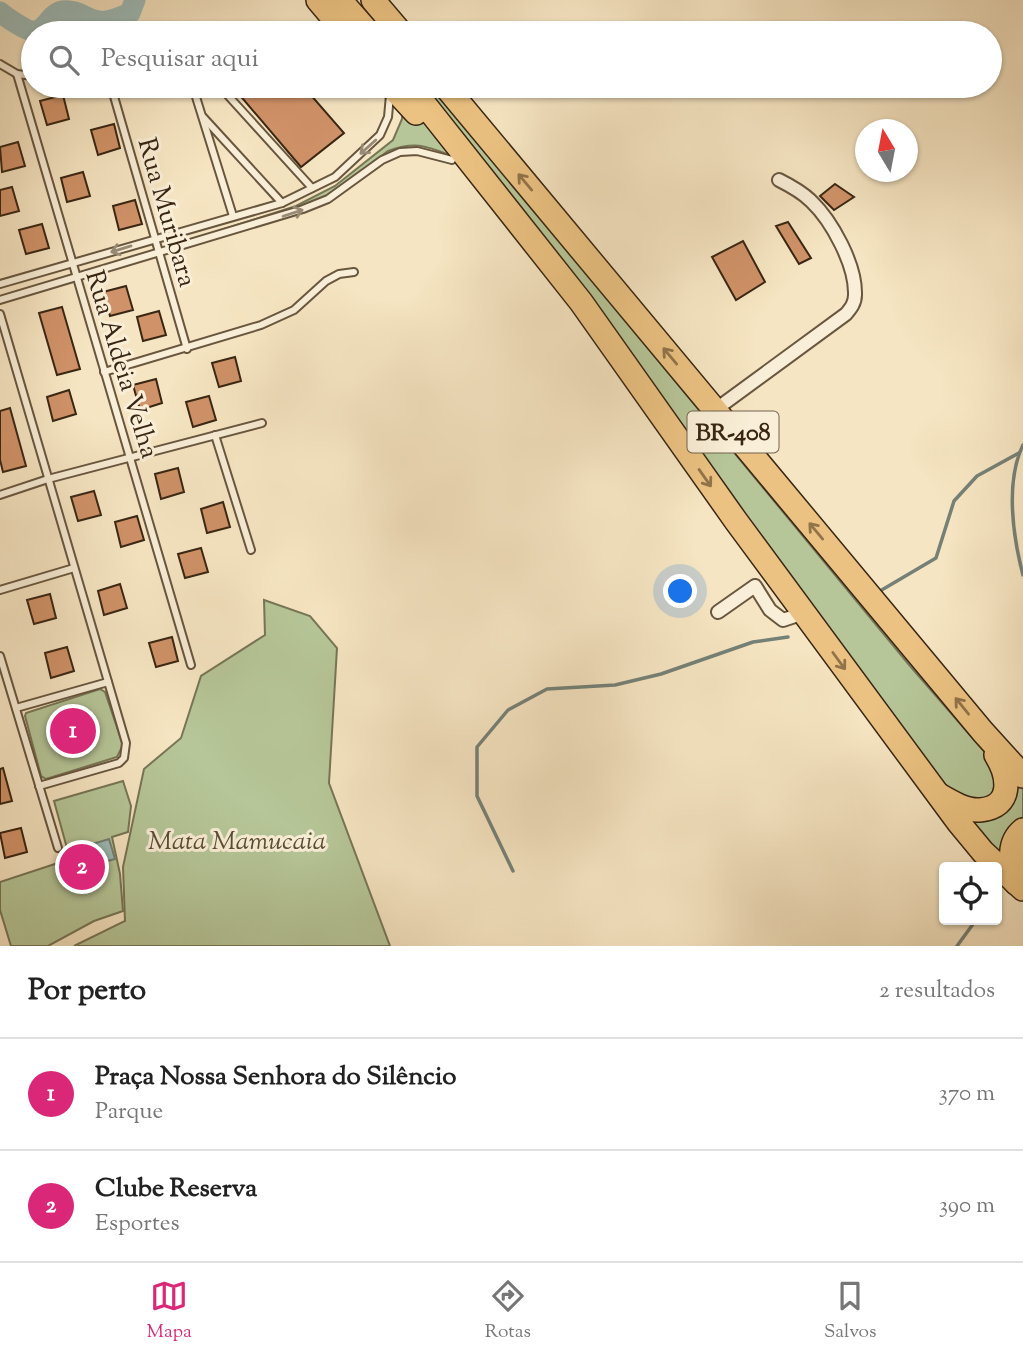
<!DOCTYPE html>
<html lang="pt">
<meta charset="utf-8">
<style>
:root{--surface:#fff;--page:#f6f6f6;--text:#222;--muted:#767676;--line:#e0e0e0;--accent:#db2777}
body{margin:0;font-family:"Sorts Mill Goudy",serif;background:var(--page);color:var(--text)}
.controls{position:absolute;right:21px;bottom:21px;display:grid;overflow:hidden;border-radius:7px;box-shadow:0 2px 5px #0004}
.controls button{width:63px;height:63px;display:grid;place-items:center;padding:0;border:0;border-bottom:2px solid var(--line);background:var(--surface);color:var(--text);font:35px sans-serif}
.compass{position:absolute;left:855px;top:119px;width:63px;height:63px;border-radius:50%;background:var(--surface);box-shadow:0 2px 5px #0004;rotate:350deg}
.you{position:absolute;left:681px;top:592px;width:24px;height:24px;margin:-18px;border:5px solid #fff;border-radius:50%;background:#1a73e8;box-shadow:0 0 0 10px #1a73e833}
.badge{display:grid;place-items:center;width:46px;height:46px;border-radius:50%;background:var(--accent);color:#fff;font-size:23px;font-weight:700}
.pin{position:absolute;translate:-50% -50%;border:4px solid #fff;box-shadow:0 2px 7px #0006}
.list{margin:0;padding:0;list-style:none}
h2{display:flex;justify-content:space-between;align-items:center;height:91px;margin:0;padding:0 28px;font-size:30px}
h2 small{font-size:23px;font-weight:400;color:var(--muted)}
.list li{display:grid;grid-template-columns:46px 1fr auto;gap:21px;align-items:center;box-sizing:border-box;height:112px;padding:0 28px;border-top:2px solid var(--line)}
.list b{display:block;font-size:26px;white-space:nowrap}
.list p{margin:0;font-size:23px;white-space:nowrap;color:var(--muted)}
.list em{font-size:23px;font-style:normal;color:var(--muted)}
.icon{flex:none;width:38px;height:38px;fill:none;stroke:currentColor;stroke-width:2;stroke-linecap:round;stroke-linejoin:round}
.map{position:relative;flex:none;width:1023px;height:946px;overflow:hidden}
.search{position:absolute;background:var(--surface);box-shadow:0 2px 5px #0004;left:21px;right:21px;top:21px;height:77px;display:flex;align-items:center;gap:18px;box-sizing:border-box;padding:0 24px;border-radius:38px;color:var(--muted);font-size:26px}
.sheet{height:315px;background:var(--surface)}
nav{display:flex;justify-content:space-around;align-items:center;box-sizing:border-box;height:98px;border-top:2px solid var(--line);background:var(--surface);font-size:19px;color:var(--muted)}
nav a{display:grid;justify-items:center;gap:4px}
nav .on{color:var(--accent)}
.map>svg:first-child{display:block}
</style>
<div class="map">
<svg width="1023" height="946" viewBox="0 0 1023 946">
<rect width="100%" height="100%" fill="#f6e5c2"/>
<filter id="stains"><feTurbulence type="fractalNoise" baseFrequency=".00286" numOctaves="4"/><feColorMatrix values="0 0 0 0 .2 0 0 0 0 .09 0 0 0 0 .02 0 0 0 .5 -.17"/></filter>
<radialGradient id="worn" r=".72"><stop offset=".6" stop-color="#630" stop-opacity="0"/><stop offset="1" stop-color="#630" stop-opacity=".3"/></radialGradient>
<!-- green -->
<g fill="#b6c698" stroke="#777656" stroke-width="2">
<path d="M418,86H432L910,666L996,765V800L954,799Z"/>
<path d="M403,99L453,154L452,156C426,146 416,141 388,151L332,194L310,205L171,246L296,206L335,186L393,140L402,119Z"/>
<path d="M264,600L310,616L337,648L329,783L390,946H74L125,921L123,867L144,769L181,738L201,676L265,635Z"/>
<path d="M100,689L105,692L123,745L117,757L46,779L41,776L25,716L26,713Z"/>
<path d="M1009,767L1023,784V817C1000,833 1000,839 1007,865L965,816L978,818Z"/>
<path d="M123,781L131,806L128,832L112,837L120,874L123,911L94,921L48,946H11L0,910V882L70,859L54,801Z"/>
</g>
<!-- water -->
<path fill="#9ebdba" stroke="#758177" stroke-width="2" d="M109,839L115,859L90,866L91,870L80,874L76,860L86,857L83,847Z"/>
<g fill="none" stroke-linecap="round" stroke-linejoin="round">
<!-- stream -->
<g stroke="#758177" stroke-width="3.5">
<path d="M1023,445C1005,482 1013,537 1023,575"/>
<path d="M880,591L936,558L954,501L977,476L1019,453"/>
<path d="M513,871L477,796V747L508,710L547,689L615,685L661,674L753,642L788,637"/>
<path d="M957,946L976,920"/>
</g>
<!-- river -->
<path stroke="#9ebdba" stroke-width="21" d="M0,12C6,17 26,31 33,31C46,32 49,13 63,11C77,9 86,19 99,21C109,23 120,17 130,13L135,0"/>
</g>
<!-- building -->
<g fill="#d09268" stroke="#382613" stroke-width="2">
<path d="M232,86H303L344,133L301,167Z"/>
<path d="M63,95L69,119L47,125L40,101Z"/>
<path d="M114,124L120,148L98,155L91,130Z"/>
<path d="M18,142L25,166L2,172L0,147Z"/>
<path d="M83,172L90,196L67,202L61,178Z"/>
<path d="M835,184L854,197L834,210L820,196Z"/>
<path d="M12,187L19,211L0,216V190Z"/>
<path d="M135,200L142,224L119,230L113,206Z"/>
<path d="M788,222L811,258L799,264L776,226Z"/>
<path d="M42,224L49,248L26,254L19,230Z"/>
<path d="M743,241L765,282L736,300L712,257Z"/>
<path d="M126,286L133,310L110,316L103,292Z"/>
<path d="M62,307L80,369L57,375L39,313Z"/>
<path d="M159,311L166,335L143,341L137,317Z"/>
<path d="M235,357L241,381L219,387L212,363Z"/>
<path d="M156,379L162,403L140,410L133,385Z"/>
<path d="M69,390L76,414L53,421L47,397Z"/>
<path d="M209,396L216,420L193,427L186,402Z"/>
<path d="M10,408L26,466L3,472L0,460V411Z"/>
<path d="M178,468L184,492L161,499L155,474Z"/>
<path d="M94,491L101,515L78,521L71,497Z"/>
<path d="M223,502L230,527L207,533L201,509Z"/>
<path d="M137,516L144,540L121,547L115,522Z"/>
<path d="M201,548L208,572L185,578L178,554Z"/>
<path d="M120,584L127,608L104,615L98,591Z"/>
<path d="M50,594L56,618L34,624L27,600Z"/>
<path d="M172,637L178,661L156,667L149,643Z"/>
<path d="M67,647L74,671L51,678L45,653Z"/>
<path d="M3,768L12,801L0,804V769Z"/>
<path d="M21,828L27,852L5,858L0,833Z"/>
</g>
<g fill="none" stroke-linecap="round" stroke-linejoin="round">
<defs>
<g id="lane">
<path d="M0,64L17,74L33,76"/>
<path d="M17,74L191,665"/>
<path d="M111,86L187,349"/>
<path d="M203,117L282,203"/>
<path d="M233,216L196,97L199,88L215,86L223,90L312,188"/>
<path d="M0,284L282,203L335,177L380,135L388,117L390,95"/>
<path d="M0,300L303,209L328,199L382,160L400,152L417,151L452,160"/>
<path d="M0,314L126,743L124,758L119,763L39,786"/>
<path d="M104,372L261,325L294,310L326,281L339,274L354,272"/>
<path d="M215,435L251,550"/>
<path d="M0,495L48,479L262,423"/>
<path d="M0,590L74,568"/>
<path d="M0,656L58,848"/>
<path d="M16,708L108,682"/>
</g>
<g id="street">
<path d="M715,410L846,314C851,308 855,303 855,295C856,265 832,221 811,201C802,192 791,186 779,180"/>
<path d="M718,612L755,586L770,610L783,620L804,613"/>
</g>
<g id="highway">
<path d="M318,0L346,33"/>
<path d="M340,0L369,33"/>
<path d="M373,0L401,33"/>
<path d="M391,86L416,113"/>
<path d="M410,86L581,302L736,521L959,823L983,852L1023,889"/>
<path d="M445,86L983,732L1023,776"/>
<path d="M939,795C951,802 966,811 980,810C1014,807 1009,776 996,755"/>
<path d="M1016,883C1012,864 1006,844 1023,830"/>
</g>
</defs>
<!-- lane casing -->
<use href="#lane" stroke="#68563f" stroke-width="10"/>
<!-- street casing -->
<use href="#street" stroke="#68563f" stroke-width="16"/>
<!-- highway casing -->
<use href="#highway" stroke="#382613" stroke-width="26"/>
<!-- lane -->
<use href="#lane" stroke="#f9eed7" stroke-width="6"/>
<!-- street -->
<use href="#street" stroke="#f9eed7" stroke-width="12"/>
<!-- highway -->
<use href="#highway" stroke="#ebc281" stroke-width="23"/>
</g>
<!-- one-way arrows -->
<defs><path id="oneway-shaft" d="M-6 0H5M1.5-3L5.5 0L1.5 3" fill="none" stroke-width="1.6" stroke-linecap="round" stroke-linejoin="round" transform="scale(1.75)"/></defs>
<g stroke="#988a75">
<use href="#oneway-shaft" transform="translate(368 147) rotate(138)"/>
<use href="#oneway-shaft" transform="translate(293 213) rotate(-18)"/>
<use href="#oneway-shaft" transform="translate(121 249) rotate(163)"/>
</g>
<g stroke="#92744a">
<use href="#oneway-shaft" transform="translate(525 182) rotate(-130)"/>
<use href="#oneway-shaft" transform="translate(670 356) rotate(-130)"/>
<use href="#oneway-shaft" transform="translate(705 478) rotate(55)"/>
<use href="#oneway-shaft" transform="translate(816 531) rotate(-130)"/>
<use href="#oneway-shaft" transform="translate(839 661) rotate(54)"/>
<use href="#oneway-shaft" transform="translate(962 706) rotate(-129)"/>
</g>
<g text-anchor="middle" stroke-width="6" stroke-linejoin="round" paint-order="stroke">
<!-- shield labels -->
<rect fill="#f9eed7" stroke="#72624e" stroke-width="2" x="687.5" y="411.5" width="91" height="41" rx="5"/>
<g font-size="24" font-weight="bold" fill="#382613">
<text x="733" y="440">BR-408</text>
</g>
<!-- street labels -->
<g font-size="26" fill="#382613" stroke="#f9eed7">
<text transform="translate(168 212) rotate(74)" y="9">Rua Muribara</text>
<text transform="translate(123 364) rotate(73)" y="9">Rua Aldeia Velha</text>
</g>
<!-- park labels -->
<g font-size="26" font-style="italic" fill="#584e34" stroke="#f9eed7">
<text x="237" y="849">Mata Mamucaia</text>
</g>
</g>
<rect width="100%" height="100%" filter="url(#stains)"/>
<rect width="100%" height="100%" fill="url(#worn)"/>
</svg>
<div class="controls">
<button><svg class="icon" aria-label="locate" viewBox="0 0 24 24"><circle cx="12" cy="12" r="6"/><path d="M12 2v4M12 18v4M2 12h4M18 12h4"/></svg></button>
</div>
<svg class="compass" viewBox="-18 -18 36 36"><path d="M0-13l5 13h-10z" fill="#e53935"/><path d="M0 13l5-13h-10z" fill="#767676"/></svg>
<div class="you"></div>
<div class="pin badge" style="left:73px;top:731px">1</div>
<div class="pin badge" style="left:82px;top:867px">2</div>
<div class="search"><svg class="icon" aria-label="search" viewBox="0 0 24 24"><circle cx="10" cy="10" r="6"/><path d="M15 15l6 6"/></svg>Pesquisar aqui</div>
</div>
<section class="sheet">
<h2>Por perto<small>2 resultados</small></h2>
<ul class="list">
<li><span class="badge">1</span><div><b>Praça Nossa Senhora do Silêncio</b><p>Parque</p></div><em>370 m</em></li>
<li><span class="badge">2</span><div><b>Clube Reserva</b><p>Esportes</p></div><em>390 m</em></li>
</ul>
</section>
<nav>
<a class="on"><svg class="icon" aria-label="map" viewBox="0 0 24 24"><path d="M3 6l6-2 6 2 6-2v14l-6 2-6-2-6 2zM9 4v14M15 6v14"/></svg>Mapa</a>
<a><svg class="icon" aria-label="directions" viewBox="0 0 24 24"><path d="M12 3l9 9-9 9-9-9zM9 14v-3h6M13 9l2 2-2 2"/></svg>Rotas</a>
<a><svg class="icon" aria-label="saved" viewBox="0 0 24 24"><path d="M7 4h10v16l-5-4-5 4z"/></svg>Salvos</a>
</nav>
